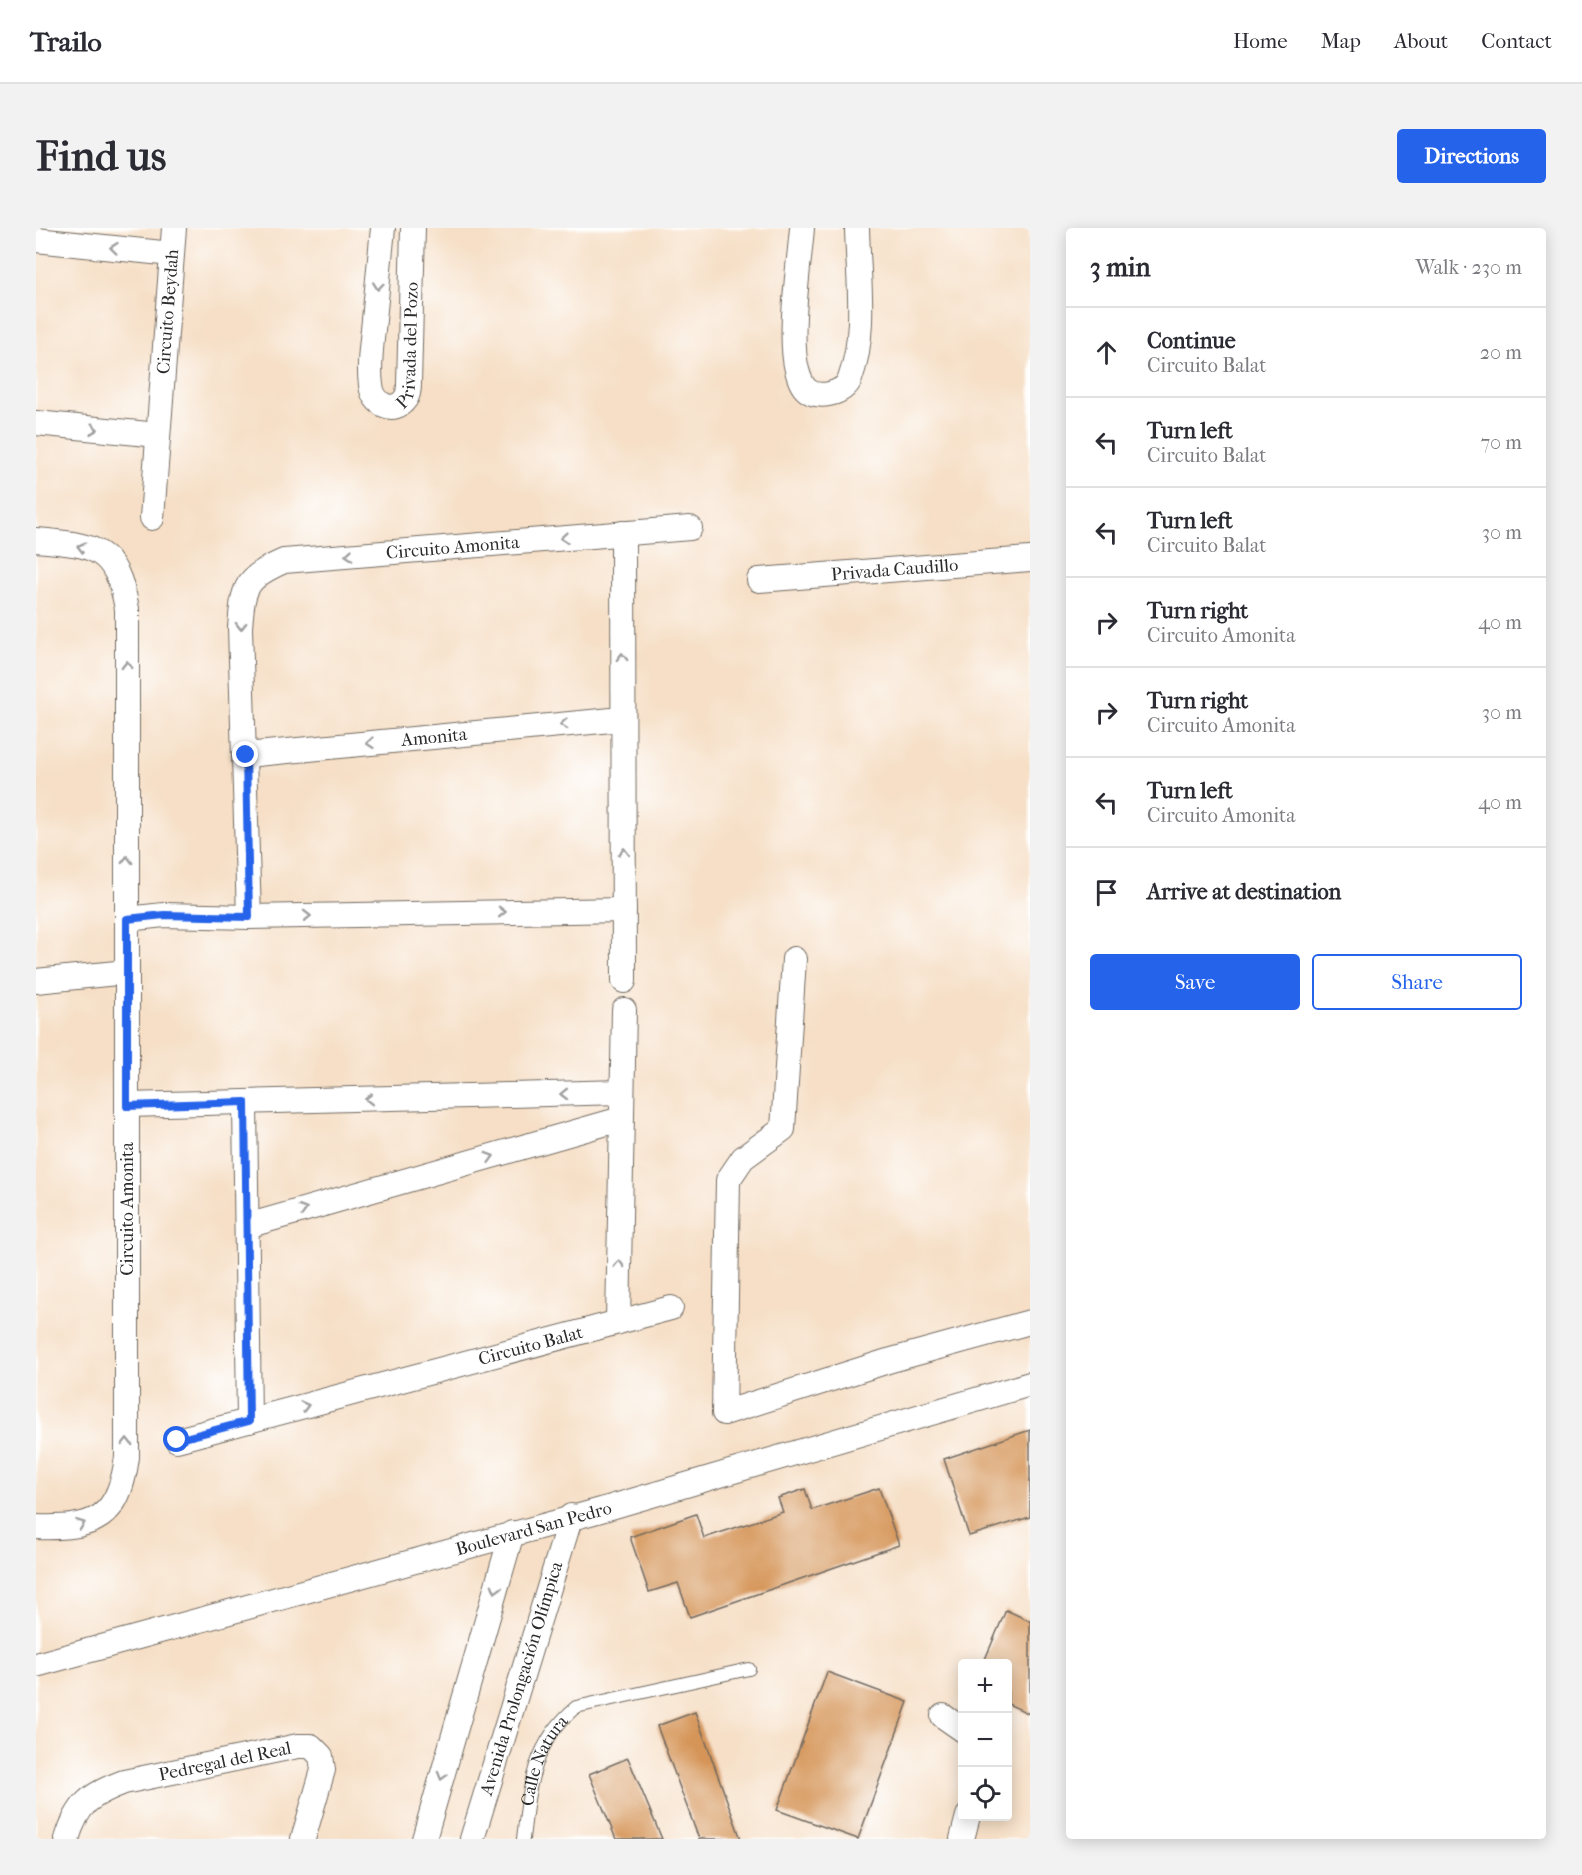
<!DOCTYPE html>
<meta charset="utf-8">
<style>
:root{--surface:#fff;--page:#f2f2f3;--text:#2b2b33;--muted:#7c7c81;--line:#e1e1e2;--accent:#2563eb}
body{margin:0;font-family:"IM FELL French Canon",serif;background:var(--page);color:var(--text)}
.controls{position:absolute;right:18px;bottom:18px;display:grid;overflow:hidden;border-radius:6px;box-shadow:0 3px 15px #0003}
.controls button{width:54px;height:54px;display:grid;place-items:center;padding:0;border:0;border-bottom:2px solid var(--line);background:var(--surface);color:var(--text);font:30px sans-serif}
.stop{position:absolute;width:18px;height:18px;margin:-14px;border:4px solid #2563eb;border-radius:50%;background:#fff}
.stop.end{background:#2563eb;border-color:#fff;box-shadow:0 2px 6px #0008}
.list{margin:0;padding:0;list-style:none}
h2{display:flex;justify-content:space-between;align-items:center;height:78px;margin:0;padding:0 24px;font-size:26px}
h2 small{font-size:20px;font-weight:400;color:var(--muted)}
.list li{display:grid;grid-template-columns:39px 1fr auto;gap:18px;align-items:center;box-sizing:border-box;height:90px;padding:0 24px;border-top:2px solid var(--line)}
.list b{display:block;font-size:22px;white-space:nowrap}
.list p{margin:0;font-size:20px;white-space:nowrap;color:var(--muted)}
.list em{font-size:20px;font-style:normal;color:var(--muted)}
.actions{display:flex;gap:12px;padding:18px 24px}
.actions a{flex:1;padding:14px 0;border:2px solid var(--accent);border-radius:6px;text-align:center;font-size:21px;color:var(--accent)}
.actions .main{background:var(--accent);color:#fff}
.icon{flex:none;width:33px;height:33px;fill:none;stroke:currentColor;stroke-width:2;stroke-linecap:round;stroke-linejoin:round}
.map{position:relative;flex:none;width:994px;height:1611px;overflow:hidden;border-radius:6px}
header{display:flex;align-items:center;gap:36px;box-sizing:border-box;height:84px;padding:0 30px;background:var(--surface);border-bottom:2px solid var(--line)}
header strong{font-size:28px}
nav{display:flex;gap:33px;margin-inline-start:auto;font-size:21px}
.intro{display:flex;align-items:center;justify-content:space-between;box-sizing:border-box;height:144px;padding:0 36px}
h1{margin:0;font-size:42px}
.button{padding:15px 27px;border-radius:6px;background:var(--accent);color:#fff;font-size:21px;font-weight:700}
main{display:flex;gap:36px;padding:0 36px}
aside{flex:1;background:var(--surface);border-radius:6px;box-shadow:0 3px 15px #0003}
.map>svg:first-child{display:block}
</style>
<header>
<strong>Trailo</strong>
<nav><a>Home</a><a>Map</a><a>About</a><a>Contact</a></nav>
</header>
<div class="intro"><h1>Find us</h1><a class="button">Directions</a></div>
<main>
<div class="map">
<svg width="994" height="1611" viewBox="0 0 994 1611">
<rect width="100%" height="100%" fill="#fff"/>
<filter id="ink" filterUnits="userSpaceOnUse"><feTurbulence type="fractalNoise" baseFrequency=".0167" numOctaves="2"/><feDisplacementMap in="SourceGraphic" scale="12" xChannelSelector="R" yChannelSelector="G"/><feConvolveMatrix kernelMatrix="1 2 1 2 8 2 1 2 1" color-interpolation-filters="sRGB"/></filter>
<filter id="wash" filterUnits="userSpaceOnUse"><feTurbulence type="fractalNoise" baseFrequency=".008" numOctaves="4" result="noise"/><feDisplacementMap in="SourceGraphic" scale="24" xChannelSelector="R" yChannelSelector="G"/><feGaussianBlur stdDeviation="1.35" result="paint"/><feColorMatrix in="noise" values="0 0 0 0 0 0 0 0 0 0 0 0 0 0 0 0 0 1.4 0 .05"/><feComposite in="paint" operator="in"/></filter>
<g filter="url(#wash)">
<rect width="100%" height="100%" fill="#f6dfc6"/>
<g id="blocks">
<!-- building -->
<g fill="#d59559">
<path d="M994,1202V1289L933,1308L908,1231Z"/>
<path d="M843,1260L863,1317L654,1389L642,1355L613,1364L594,1309L660,1286L668,1310L747,1284L742,1270L769,1261L776,1282Z"/>
<path d="M970,1382L994,1393V1486L972,1476V1436H947Z"/>
<path d="M791,1444L872,1474L822,1611L741,1582Z"/>
<path d="M659,1484L705,1611H663L621,1498Z"/>
<path d="M592,1530L626,1611H580L553,1546Z"/>
</g>
</g>
</g>
<g filter="url(#ink)">
<use href="#blocks" fill-opacity="0" stroke="#726a61" stroke-width="1.5"/>
<g fill="none" stroke-linecap="round" stroke-linejoin="round">
<defs>
<g id="service">
<path id="s1" d="M487,1611C493,1558 497,1515 540,1479L713,1441"/>
</g>
<g id="minor">
<path id="s2" d="M347,0C344,31 341,62 338,92C336,114 332,136 335,157C337,176 358,188 370,170C372,167 373,160 373,156L377,0"/>
<path d="M766,0C763,37 752,108 761,142C763,149 765,157 771,162C783,172 809,165 814,151C831,104 822,49 821,0"/>
<path d="M0,12L136,26"/>
<path d="M0,195L122,207"/>
<path id="s3" d="M116,290L138,0"/>
<path d="M587,305L588,753"/>
<path d="M0,312C58,317 80,318 91,381V1229C83,1291 59,1301 0,1299"/>
<path id="s4" d="M723,352L994,331"/>
<path id="s5" d="M210,527L586,491"/>
<path id="s6" d="M213,689L204,400C207,358 209,350 248,333L654,300"/>
<path d="M91,691L128,687L213,689L588,682"/>
<path d="M758,731L747,901L707,930L692,952L688,1185L852,1133L994,1094"/>
<path d="M0,753L91,744"/>
<path d="M209,874L213,1193"/>
<path d="M91,877L586,864"/>
<path d="M211,998L585,891"/>
<path d="M582,1094L588,782"/>
<path id="s7" d="M141,1212L635,1080"/>
<path id="s8" d="M0,1437L565,1282L994,1156"/>
<path d="M907,1488L927,1502"/>
<path id="s9" d="M31,1611C42,1575 54,1567 88,1554L262,1518H275L285,1528L287,1542L267,1611"/>
<path d="M388,1611L476,1305"/>
<path id="s10" d="M436,1611L535,1288"/>
<path d="M926,1611L932,1588"/>
</g>
</defs>
<!-- service casing -->
<use href="#service" stroke="#726a61" stroke-width="14"/>
<!-- minor casing -->
<use href="#minor" stroke="#726a61" stroke-width="26"/>
<!-- service -->
<use href="#service" stroke="#fff" stroke-width="12"/>
<!-- minor -->
<use href="#minor" stroke="#fff" stroke-width="24"/>
</g>
<!-- one-way arrows -->
<defs><path id="oneway-chevron" d="M-2-3.5L2.5 0L-2 3.5" fill="none" stroke-width="1.6" stroke-linecap="round" stroke-linejoin="round" transform="scale(1.5)"/></defs>
<g stroke="#a0a0a0">
<use href="#oneway-chevron" transform="translate(78 20) rotate(-174)"/>
<use href="#oneway-chevron" transform="translate(342 58) rotate(96)"/>
<use href="#oneway-chevron" transform="translate(58 201) rotate(6)"/>
<use href="#oneway-chevron" transform="translate(528 310) rotate(175)"/>
<use href="#oneway-chevron" transform="translate(45 319) rotate(-166)"/>
<use href="#oneway-chevron" transform="translate(313 327) rotate(175)"/>
<use href="#oneway-chevron" transform="translate(205 398) rotate(91)"/>
<use href="#oneway-chevron" transform="translate(586 429) rotate(-90)"/>
<use href="#oneway-chevron" transform="translate(91 437) rotate(-90)"/>
<use href="#oneway-chevron" transform="translate(528 496) rotate(175)"/>
<use href="#oneway-chevron" transform="translate(334 515) rotate(175)"/>
<use href="#oneway-chevron" transform="translate(588 624) rotate(-90)"/>
<use href="#oneway-chevron" transform="translate(91 632) rotate(-90)"/>
<use href="#oneway-chevron" transform="translate(466 684) rotate(-1)"/>
<use href="#oneway-chevron" transform="translate(271 688) rotate(-1)"/>
<use href="#oneway-chevron" transform="translate(528 866) rotate(179)"/>
<use href="#oneway-chevron" transform="translate(333 871) rotate(179)"/>
<use href="#oneway-chevron" transform="translate(454 929) rotate(-16)"/>
<use href="#oneway-chevron" transform="translate(267 982) rotate(-16)"/>
<use href="#oneway-chevron" transform="translate(583 1036) rotate(-89)"/>
<use href="#oneway-chevron" transform="translate(269 1178) rotate(-15)"/>
<use href="#oneway-chevron" transform="translate(91 1214) rotate(-90)"/>
<use href="#oneway-chevron" transform="translate(45 1296) rotate(-20)"/>
<use href="#oneway-chevron" transform="translate(460 1361) rotate(106)"/>
<use href="#oneway-chevron" transform="translate(406 1548) rotate(106)"/>
</g>
</g>
<g fill="none" stroke-linecap="round" stroke-linejoin="round" filter="url(#ink)">
<!-- route -->
<path stroke="#2563eb" stroke-width="8" d="M141,1212L213,1193L209,874L91,878V691L128,687L213,689L210,527"/>
</g>
<g text-anchor="middle" stroke-width="6" stroke-linejoin="round" paint-order="stroke">
<!-- street labels -->
<g font-size="18" fill="#2b2b2b" stroke="#fff">
<text dy="6" stroke="none"><textPath href="#s3" startOffset="207">Circuito Beydah</textPath></text>
<text dy="6" stroke="none"><textPath href="#s2" startOffset="261">Privada del Pozo</textPath></text>
<text dy="6" stroke="none"><textPath href="#s6" startOffset="546">Circuito Amonita</textPath></text>
<text dy="6" stroke="none"><textPath href="#s4" startOffset="136">Privada Caudillo</textPath></text>
<text dy="6" stroke="none"><textPath href="#s5" startOffset="189">Amonita</textPath></text>
<text transform="translate(91 981) rotate(-90)" y="6">Circuito Amonita</text>
<text dy="6" stroke="none"><textPath href="#s7" startOffset="366">Circuito Balat</textPath></text>
<text dy="6" stroke="none"><textPath href="#s8" startOffset="516">Boulevard San Pedro</textPath></text>
<text dy="6" stroke="none"><textPath href="#s10" startOffset="168">Avenida Prolongación Olímpica</textPath></text>
<text dy="6" stroke="none"><textPath href="#s9" startOffset="188">Pedregal del Real</textPath></text>
<text dy="6" stroke="none"><textPath href="#s1" startOffset="82">Calle Natura</textPath></text>
</g>
</g>
</svg>
<div class="controls">
<button>+</button>
<button>−</button>
<button><svg class="icon" aria-label="locate" viewBox="0 0 24 24"><circle cx="12" cy="12" r="6"/><path d="M12 2v4M12 18v4M2 12h4M18 12h4"/></svg></button>
</div>
<div class="stop" style="left:141px;top:1212px"></div>
<div class="stop end" style="left:210px;top:527px"></div>
</div>
<aside>
<h2>3 min<small>Walk · 230 m</small></h2>
<ul class="list">
<li><svg class="icon" aria-label="ahead" viewBox="0 0 24 24"><path d="M12 20V5M6 11l6-6 6 6"/></svg><div><b>Continue</b><p>Circuito Balat</p></div><em>20 m</em></li>
<li><svg class="icon" aria-label="left" viewBox="0 0 24 24"><path d="M17 20v-9H6M10 6l-5 5 5 5"/></svg><div><b>Turn left</b><p>Circuito Balat</p></div><em>70 m</em></li>
<li><svg class="icon" aria-label="left" viewBox="0 0 24 24"><path d="M17 20v-9H6M10 6l-5 5 5 5"/></svg><div><b>Turn left</b><p>Circuito Balat</p></div><em>30 m</em></li>
<li><svg class="icon" aria-label="right" viewBox="0 0 24 24"><path d="M7 20v-9h11M14 6l5 5-5 5"/></svg><div><b>Turn right</b><p>Circuito Amonita</p></div><em>40 m</em></li>
<li><svg class="icon" aria-label="right" viewBox="0 0 24 24"><path d="M7 20v-9h11M14 6l5 5-5 5"/></svg><div><b>Turn right</b><p>Circuito Amonita</p></div><em>30 m</em></li>
<li><svg class="icon" aria-label="left" viewBox="0 0 24 24"><path d="M17 20v-9H6M10 6l-5 5 5 5"/></svg><div><b>Turn left</b><p>Circuito Amonita</p></div><em>40 m</em></li>
<li><svg class="icon" aria-label="arrive" viewBox="0 0 24 24"><path d="M6 21V4h12l-3 4 3 4H6"/></svg><div><b>Arrive at destination</b></div></li>
</ul>
<div class="actions"><a class="main">Save</a><a>Share</a></div>
</aside>
</main>
